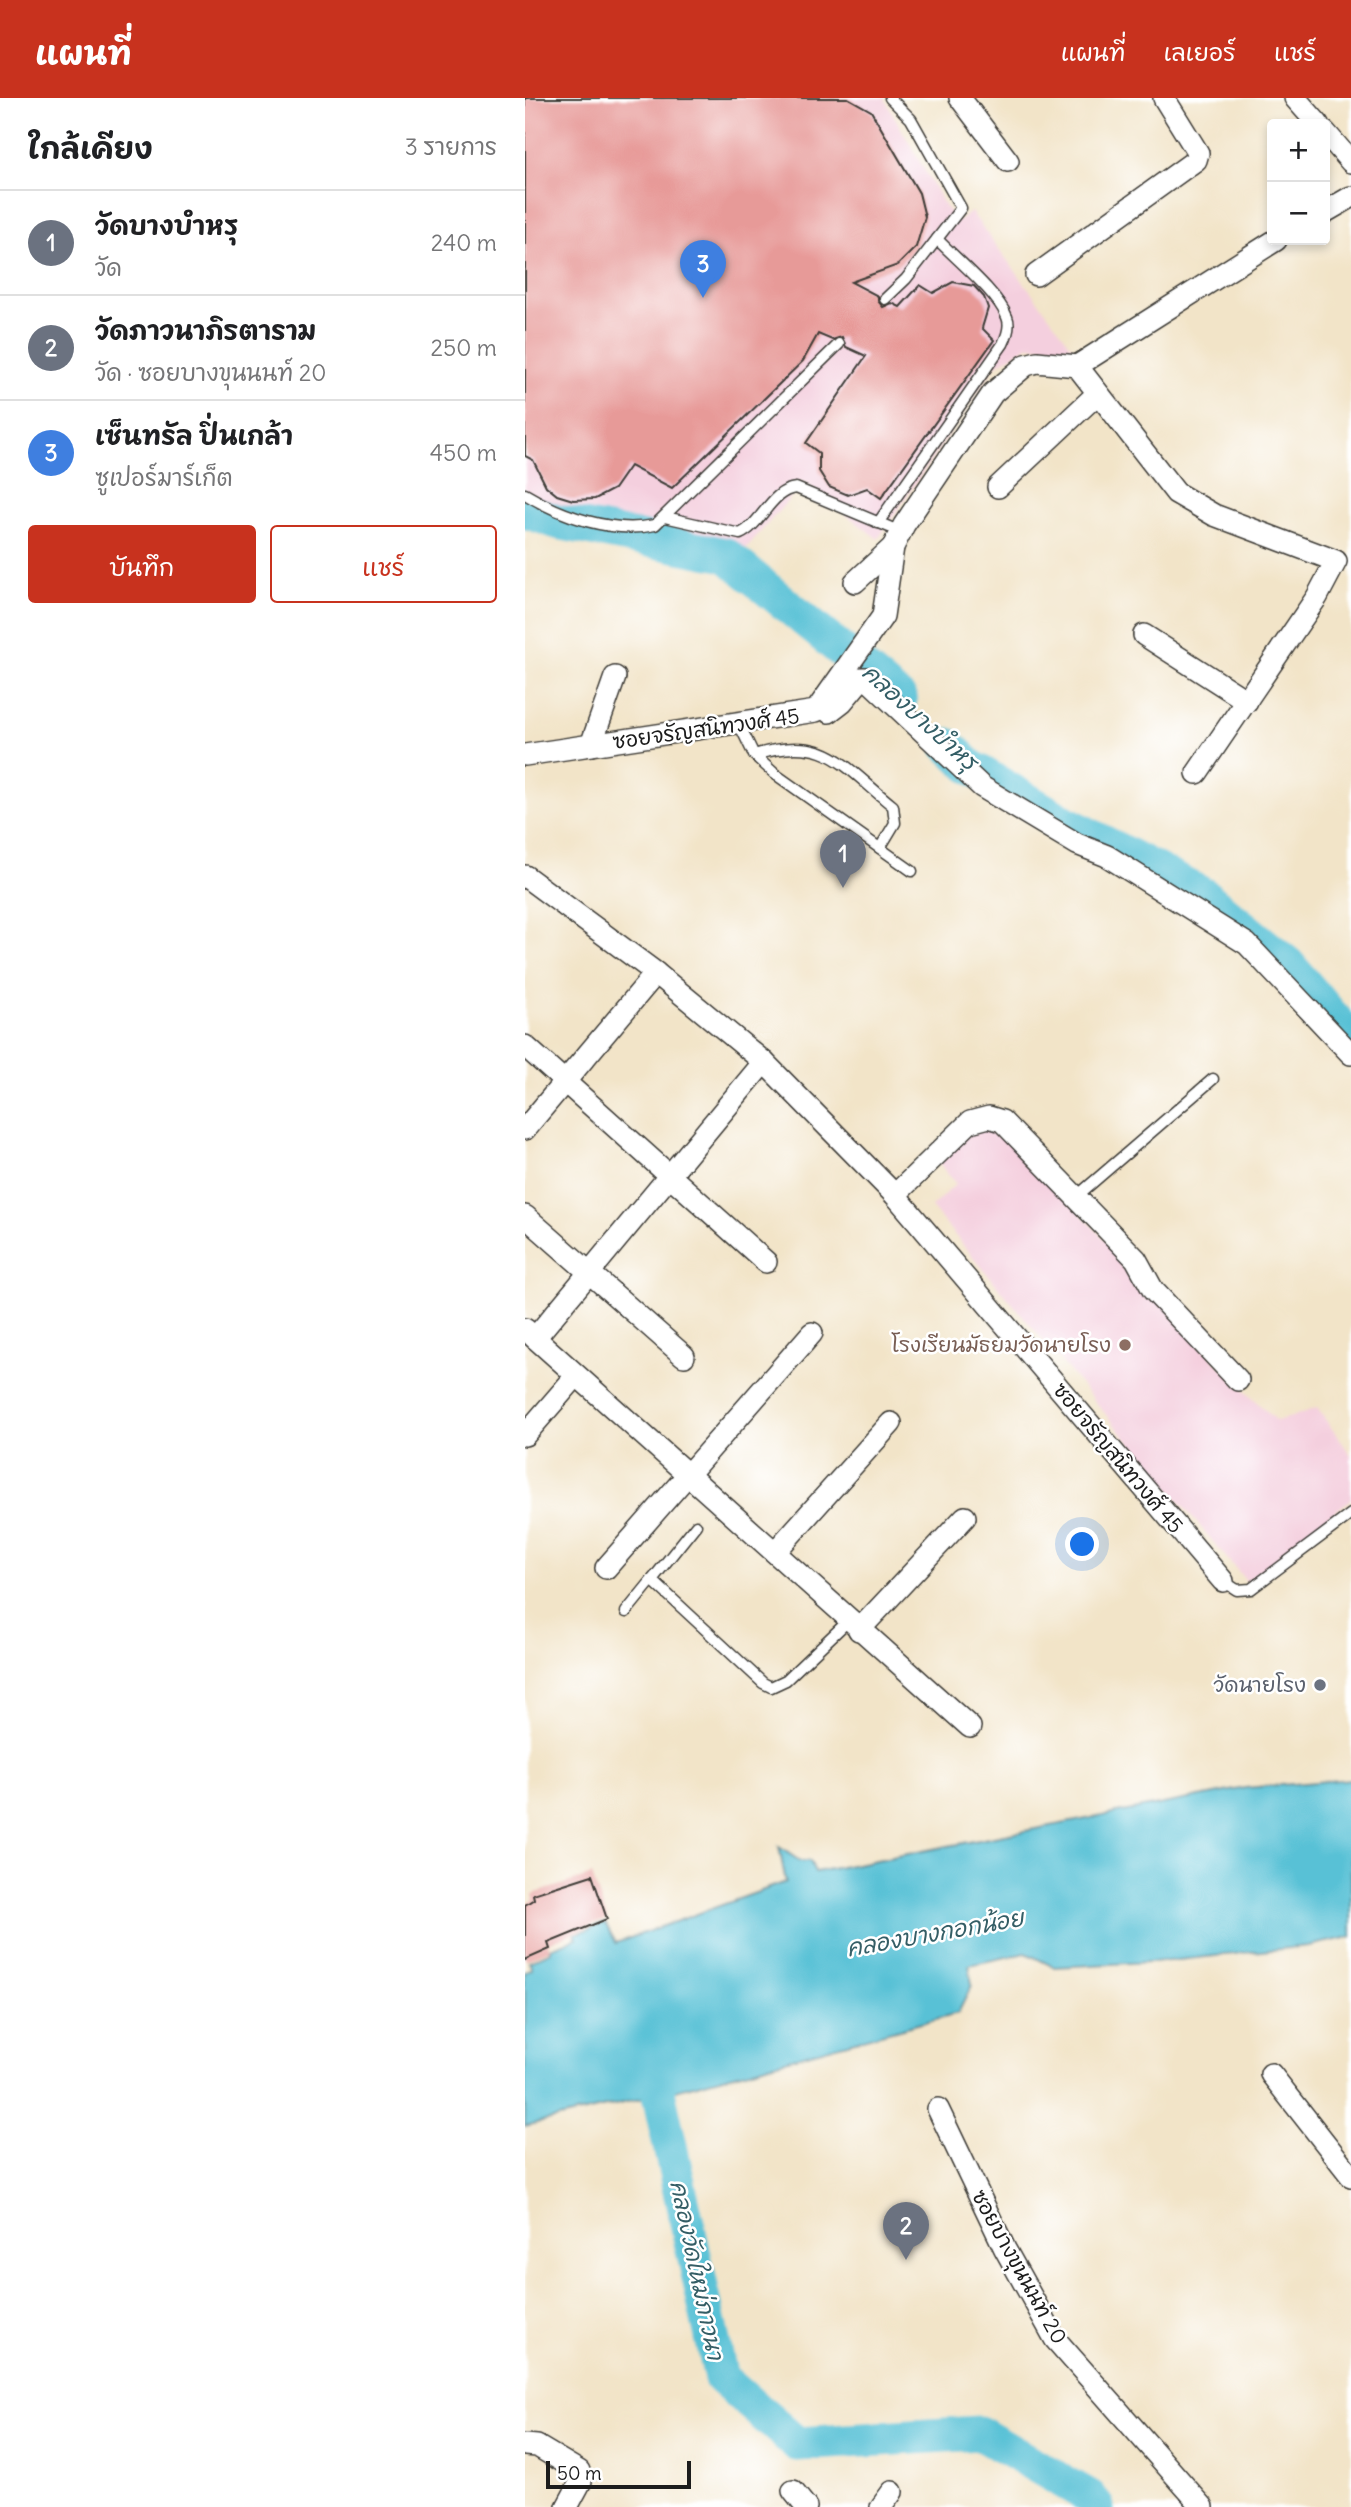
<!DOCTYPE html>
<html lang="th">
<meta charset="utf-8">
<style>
:root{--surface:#fff;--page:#f6f6f6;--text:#202124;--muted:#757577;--line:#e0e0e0;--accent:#c8321e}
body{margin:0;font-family:Delius,"Playpen Sans Thai",sans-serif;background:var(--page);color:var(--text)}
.controls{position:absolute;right:21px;top:21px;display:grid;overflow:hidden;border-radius:7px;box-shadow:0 4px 10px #0003}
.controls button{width:63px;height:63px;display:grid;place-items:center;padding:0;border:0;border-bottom:2px solid var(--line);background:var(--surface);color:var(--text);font:35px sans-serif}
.scale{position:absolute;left:21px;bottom:18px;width:145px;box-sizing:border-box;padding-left:7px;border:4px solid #1c1c1c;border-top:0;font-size:19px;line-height:24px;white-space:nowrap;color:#1c1c1c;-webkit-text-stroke:5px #fff;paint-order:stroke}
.you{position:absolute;left:558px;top:1447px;width:24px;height:24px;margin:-18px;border:5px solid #fff;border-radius:50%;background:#1a73e8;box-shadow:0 0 0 10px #1a73e833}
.badge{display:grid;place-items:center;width:46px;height:46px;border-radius:50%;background:var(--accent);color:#fff;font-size:23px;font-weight:700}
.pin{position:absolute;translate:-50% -58px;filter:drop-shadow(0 2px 4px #0008)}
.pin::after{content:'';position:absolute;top:37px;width:24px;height:21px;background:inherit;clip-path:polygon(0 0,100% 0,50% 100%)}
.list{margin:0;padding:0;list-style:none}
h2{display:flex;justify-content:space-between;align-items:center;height:91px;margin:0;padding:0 28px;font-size:30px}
h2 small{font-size:23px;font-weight:400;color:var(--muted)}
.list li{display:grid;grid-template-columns:46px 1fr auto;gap:21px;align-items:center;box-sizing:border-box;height:105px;padding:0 28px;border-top:2px solid var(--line)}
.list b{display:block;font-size:26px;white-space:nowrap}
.list p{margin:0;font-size:23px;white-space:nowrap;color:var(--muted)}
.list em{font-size:23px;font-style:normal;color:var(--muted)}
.actions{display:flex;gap:14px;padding:21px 28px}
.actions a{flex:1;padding:16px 0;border:2px solid var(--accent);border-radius:7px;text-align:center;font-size:24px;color:var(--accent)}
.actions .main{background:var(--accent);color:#fff}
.map{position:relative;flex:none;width:826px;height:2409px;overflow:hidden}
header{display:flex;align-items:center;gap:42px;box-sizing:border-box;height:98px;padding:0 35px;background:var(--accent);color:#fff}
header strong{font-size:33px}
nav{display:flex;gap:38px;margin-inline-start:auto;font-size:24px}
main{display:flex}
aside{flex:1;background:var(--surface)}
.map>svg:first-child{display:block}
</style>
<header>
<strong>แผนที่</strong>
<nav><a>แผนที่</a><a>เลเยอร์</a><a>แชร์</a></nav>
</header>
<main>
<aside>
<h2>ใกล้เคียง<small>3 รายการ</small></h2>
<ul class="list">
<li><span class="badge" style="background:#6b7280">1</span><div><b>วัดบางบำหรุ</b><p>วัด</p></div><em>240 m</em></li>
<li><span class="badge" style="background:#6b7280">2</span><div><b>วัดภาวนาภิรตาราม</b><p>วัด · ซอยบางขุนนนท์ 20</p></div><em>250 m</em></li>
<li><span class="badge" style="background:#3f7fe0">3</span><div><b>เซ็นทรัล ปิ่นเกล้า</b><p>ซูเปอร์มาร์เก็ต</p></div><em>450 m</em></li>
</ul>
<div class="actions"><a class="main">บันทึก</a><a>แชร์</a></div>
</aside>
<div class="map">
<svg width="826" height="2409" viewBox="0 0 826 2409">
<rect width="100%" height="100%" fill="#fff"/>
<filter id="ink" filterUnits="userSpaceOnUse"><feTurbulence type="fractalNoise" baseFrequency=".0143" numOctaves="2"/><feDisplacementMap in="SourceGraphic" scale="14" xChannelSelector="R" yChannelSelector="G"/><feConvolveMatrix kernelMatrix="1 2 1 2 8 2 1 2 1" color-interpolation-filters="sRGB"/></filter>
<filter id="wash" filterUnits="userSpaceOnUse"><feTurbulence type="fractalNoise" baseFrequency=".00686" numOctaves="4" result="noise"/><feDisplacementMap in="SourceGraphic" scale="28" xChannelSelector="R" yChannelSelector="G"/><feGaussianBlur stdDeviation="1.57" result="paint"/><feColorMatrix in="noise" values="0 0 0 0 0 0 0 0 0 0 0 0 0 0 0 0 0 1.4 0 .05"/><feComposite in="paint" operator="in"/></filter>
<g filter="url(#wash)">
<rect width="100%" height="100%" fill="#f2e4c8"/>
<!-- built -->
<g fill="#f4cfde">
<path d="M0,0H359L421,110L434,123L446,114L549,251L503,248L470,268L353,441L279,384L219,453L129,436L0,399Z"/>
<path d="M456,1024L473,1025L712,1286L752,1323L792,1310L826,1357V1401L722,1484L406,1109L431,1086L412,1063Z"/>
</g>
<!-- water -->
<path fill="#59c1d6" stroke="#3a6e79" stroke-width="2" d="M826,1681V1839L783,1848L644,1863L529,1869L501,1855L444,1867L447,1887L433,1915L132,1997L0,2028V1874L7,1870L4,1863L26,1853L25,1850L52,1840L50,1836L80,1825L91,1845L261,1784L254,1749L275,1763H285L290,1774L720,1690Z"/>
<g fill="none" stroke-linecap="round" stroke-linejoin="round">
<!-- river -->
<g stroke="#59c1d6" stroke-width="35">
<path d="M0,413L32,424L201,457L375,601"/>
<path d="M423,647L445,668L534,721L679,797L763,866L826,940"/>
<path d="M124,1952L196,2280L272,2346L454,2335L565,2399L572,2409"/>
</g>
</g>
<g id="blocks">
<!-- building -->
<g fill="#e79a98">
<path d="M0,0H323L346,13L394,95L400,119L391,149L373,167L326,184L353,198V203L358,209L367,205L375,209L395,187L408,195L428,184L449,188L459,199L463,210L457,230L469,242L356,400L342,390L323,397L304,389L294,373V355L281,345L341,258L321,249L317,239L307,242L293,236L278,263L147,390L105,368L89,391L70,401L48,402L32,397L21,388L8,362L0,358Z"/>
<path d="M67,1777L82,1821L23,1845L25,1851L0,1862V1807L9,1801L8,1796Z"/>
</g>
</g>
</g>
<g filter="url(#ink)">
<use href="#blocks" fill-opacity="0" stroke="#3c3a36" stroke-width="2"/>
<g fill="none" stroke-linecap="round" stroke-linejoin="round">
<defs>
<g id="service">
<path d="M360,201L381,181L436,110L386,21L365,0"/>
<path d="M0,396C36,418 87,436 130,427L314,246"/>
<path d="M140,419L215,436C237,426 246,392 271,390L376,434"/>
<path d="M353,425L478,246C482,238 486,228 482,219C472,194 432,162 412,141"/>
<path d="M214,626L229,657L250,676L387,773"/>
<path d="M229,657C301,635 316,666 368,708L370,725L355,750"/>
<path d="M552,1098L688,981"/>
<path d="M171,1427L127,1482L238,1585L246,1589L261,1582L323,1523"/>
<path d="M698,1483L712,1492L726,1491L826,1416"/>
<path d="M101,1514L127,1482"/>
</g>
<g id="minor">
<path d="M435,0L483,63"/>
<path d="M770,0L793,26"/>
<path d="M800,34L826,64"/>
<path d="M800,114L826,99"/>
<path d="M511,177L671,62L673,55L639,0"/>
<path d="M552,268L651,395L689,417L811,463L792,499L672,675"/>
<path d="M473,389L572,296"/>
<path d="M330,484L368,449"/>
<path d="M619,537L722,603"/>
<path d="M304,614L317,604L337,580H341L457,689L552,746L582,758L722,846L826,956"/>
<path d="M66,647L90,579"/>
<path d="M0,657L291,613L358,518L368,449L379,427L468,295L501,267L512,264L552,268L751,142"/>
<path d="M0,778L131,875L239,964L370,1097L698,1483"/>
<path d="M0,948L241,1164"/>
<path d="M0,1031L131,875"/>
<path d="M370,1097L445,1024L464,1019L477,1023L611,1161L628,1192L713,1282"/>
<path d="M0,1118L159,1258"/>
<path d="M0,1231L445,1629"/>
<path d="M10,1240L239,964"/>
<path d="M0,1337L51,1278"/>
<path d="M250,1454L366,1325"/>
<path d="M81,1470L287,1235"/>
<path d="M334,1532L440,1419"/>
<path d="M746,1976L826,2078"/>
<path d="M413,2011L480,2151L530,2241L678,2409"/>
<path d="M0,2347L12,2348L54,2373L56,2383L42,2409"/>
<path d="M268,2393L281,2409"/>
<path d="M356,2409L367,2394"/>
</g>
</defs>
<!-- service casing -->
<use href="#service" stroke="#3c3a36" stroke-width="13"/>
<!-- minor casing -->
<use href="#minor" stroke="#3c3a36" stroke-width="24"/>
<!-- service -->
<use href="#service" stroke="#fff" stroke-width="10"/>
<!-- minor -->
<use href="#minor" stroke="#fff" stroke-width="21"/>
</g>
</g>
<!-- markers -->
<circle fill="#8d6e63" stroke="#fff" stroke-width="2.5" cx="600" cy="1247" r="7"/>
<circle fill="#6b7280" stroke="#fff" stroke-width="2.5" cx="795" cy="1587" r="7"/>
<g text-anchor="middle" stroke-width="5" stroke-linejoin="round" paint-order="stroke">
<!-- street labels -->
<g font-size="21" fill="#1c1c1c" stroke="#fff">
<text transform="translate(181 631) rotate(-8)" y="7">ซอยจรัญสนิทวงศ์ 45</text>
<text transform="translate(593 1360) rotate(50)" y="7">ซอยจรัญสนิทวงศ์ 45</text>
<text transform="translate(494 2169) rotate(61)" y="7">ซอยบางขุนนนท์ 20</text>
</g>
<!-- education labels -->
<g font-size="21" fill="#785e54" stroke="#fff" text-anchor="end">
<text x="586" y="1254">โรงเรียนมัธยมวัดนายโรง</text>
</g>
<!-- worship labels -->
<g font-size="21" fill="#5b616d" stroke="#fff" text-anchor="end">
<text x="781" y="1594">วัดนายโรง</text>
</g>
<!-- water labels -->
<g font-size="23" font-style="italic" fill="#345e66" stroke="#fff">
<text transform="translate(395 619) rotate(42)" y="8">คลองบางบำหรุ</text>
<text transform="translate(410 1835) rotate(-10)" y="8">คลองบางกอกน้อย</text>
<text transform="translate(172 2172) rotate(78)" y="8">คลองวัดใหม่ภาวนา</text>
</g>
</g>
</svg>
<div class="controls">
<button>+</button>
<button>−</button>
</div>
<div class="scale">50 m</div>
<div class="you"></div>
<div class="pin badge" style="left:318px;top:790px;background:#6b7280">1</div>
<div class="pin badge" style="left:381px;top:2162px;background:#6b7280">2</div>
<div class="pin badge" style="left:178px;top:200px;background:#3f7fe0">3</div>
</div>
</main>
